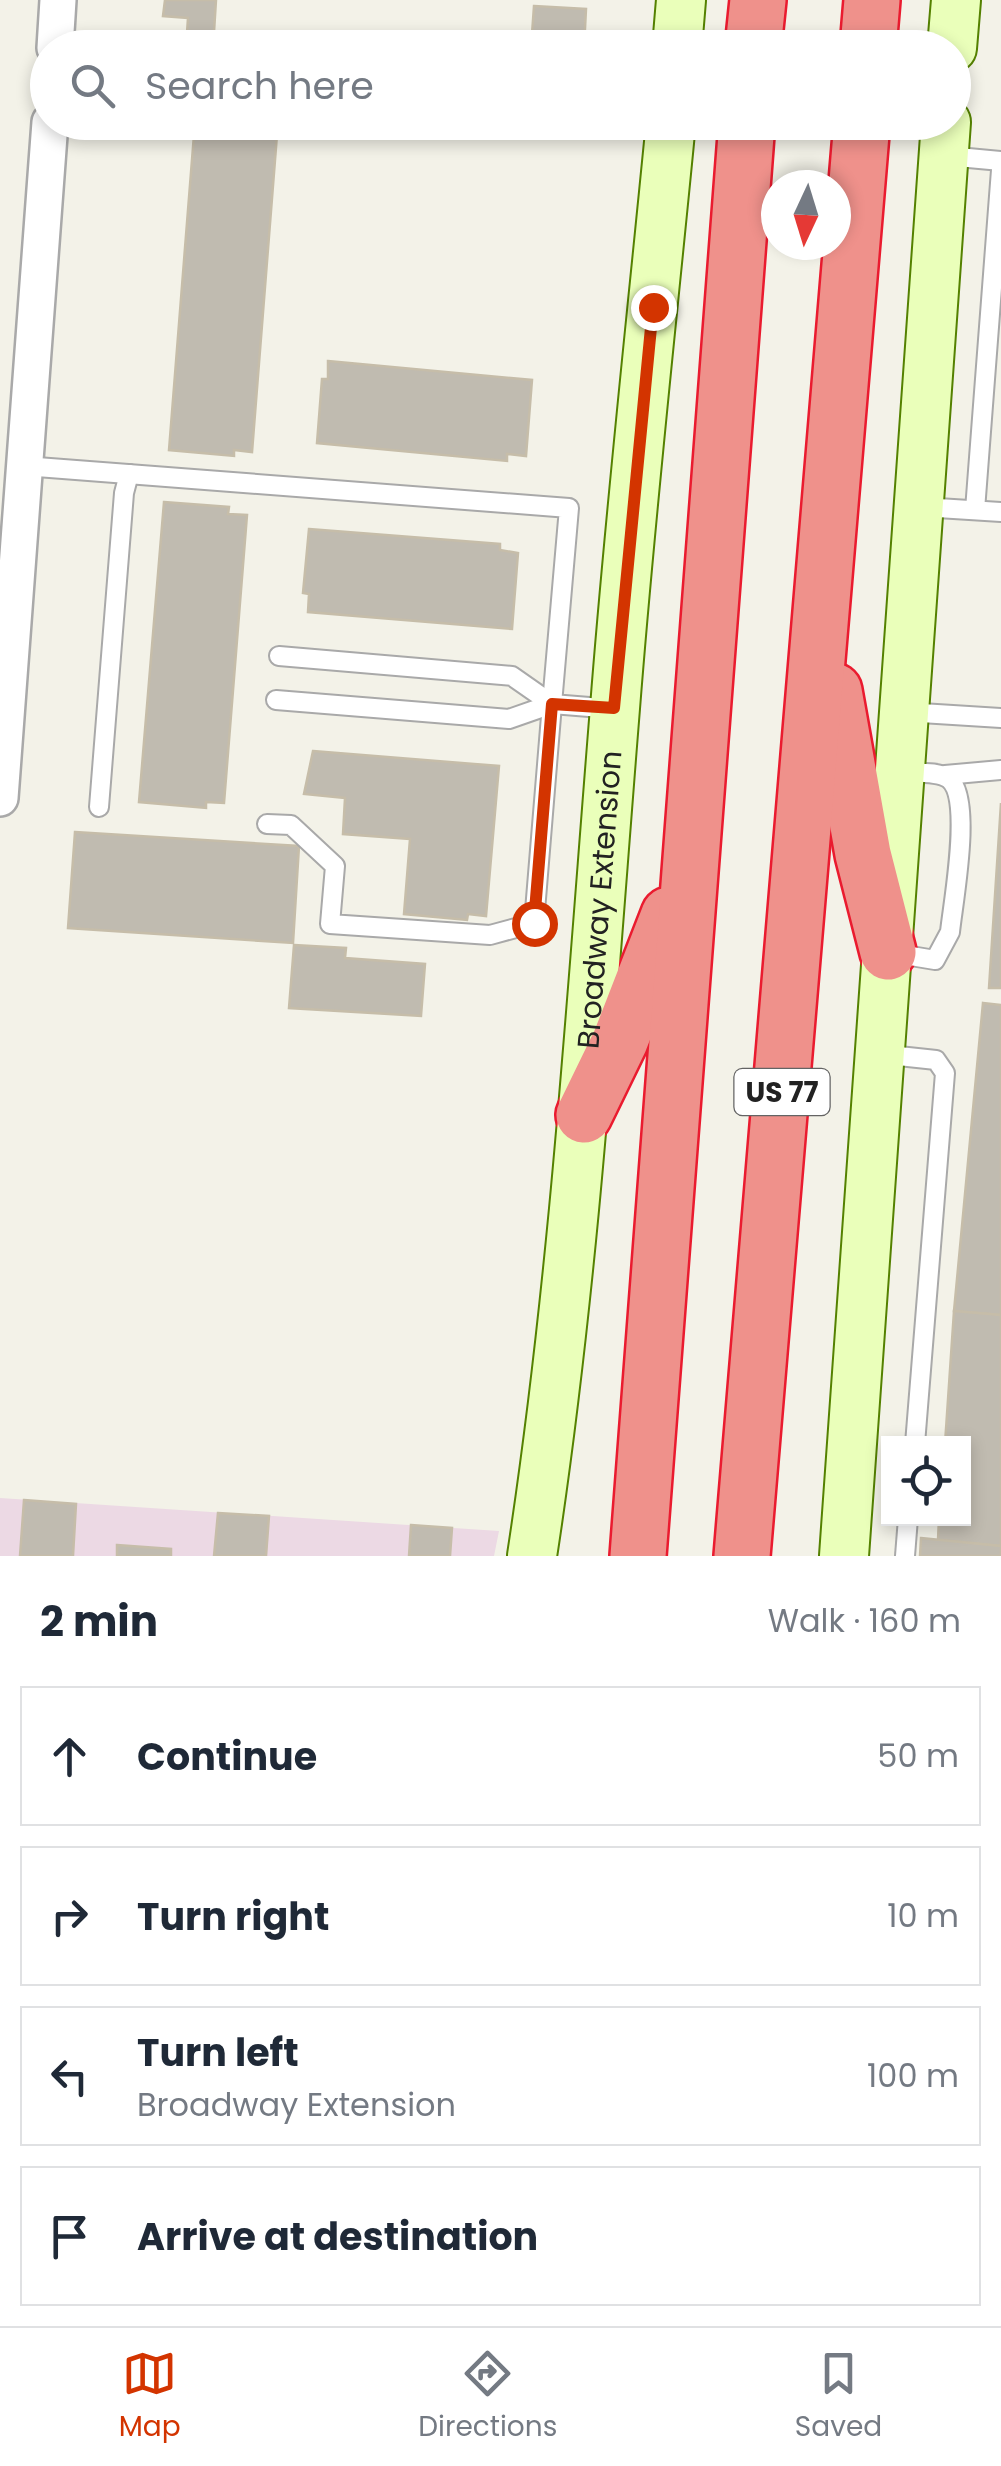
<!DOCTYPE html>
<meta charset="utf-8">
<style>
:root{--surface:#fff;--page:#f6f6f7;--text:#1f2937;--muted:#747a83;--line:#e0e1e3;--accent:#d33400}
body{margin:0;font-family:Poppins,sans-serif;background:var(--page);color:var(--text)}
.controls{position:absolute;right:30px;bottom:30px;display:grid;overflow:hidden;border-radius:0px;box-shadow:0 5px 15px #0003}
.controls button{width:90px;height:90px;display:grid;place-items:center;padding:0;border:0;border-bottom:2px solid var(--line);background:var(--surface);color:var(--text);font:50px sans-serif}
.compass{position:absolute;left:761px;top:170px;width:90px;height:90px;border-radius:50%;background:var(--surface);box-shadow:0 5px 15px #0003;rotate:184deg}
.stop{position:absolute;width:30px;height:30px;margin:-22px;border:8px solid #d33400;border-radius:50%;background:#fff}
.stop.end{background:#d33400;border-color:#fff;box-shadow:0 2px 10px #0008}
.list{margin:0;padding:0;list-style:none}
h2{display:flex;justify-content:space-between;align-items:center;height:130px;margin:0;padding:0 40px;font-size:42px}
h2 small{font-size:32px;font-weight:400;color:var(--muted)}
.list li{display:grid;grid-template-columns:65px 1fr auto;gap:30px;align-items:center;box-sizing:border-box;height:140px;margin:0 20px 20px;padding:0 20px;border:2px solid var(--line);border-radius:0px}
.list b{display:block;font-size:38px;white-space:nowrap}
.list p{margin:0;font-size:32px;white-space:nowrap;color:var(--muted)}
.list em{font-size:32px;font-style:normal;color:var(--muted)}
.icon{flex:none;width:55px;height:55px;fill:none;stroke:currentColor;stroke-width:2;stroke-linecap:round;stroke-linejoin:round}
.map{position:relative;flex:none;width:1001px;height:1556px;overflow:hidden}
.search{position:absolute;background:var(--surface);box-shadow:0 5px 15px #0003;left:30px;right:30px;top:30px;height:110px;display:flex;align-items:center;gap:25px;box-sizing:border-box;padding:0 35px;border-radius:55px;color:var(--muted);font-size:38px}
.sheet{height:770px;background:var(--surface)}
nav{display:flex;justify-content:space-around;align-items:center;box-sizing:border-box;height:140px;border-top:2px solid var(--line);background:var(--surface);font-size:28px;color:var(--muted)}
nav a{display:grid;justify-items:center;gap:5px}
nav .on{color:var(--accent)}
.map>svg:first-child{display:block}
</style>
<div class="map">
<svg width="1001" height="1556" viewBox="0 0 1001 1556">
<rect width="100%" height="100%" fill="#f3f2e8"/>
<!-- industrial -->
<path fill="#ecd9e4" d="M0,1498L499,1531L494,1556H0Z"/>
<!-- building -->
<g fill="#c0bbb0" stroke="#c6bda9" stroke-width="2.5">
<path d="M165,0H216L213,48H186L188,18L163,16Z"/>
<path d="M534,6L586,9L584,48H531Z"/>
<path d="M195,122H278L252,452L234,450V456L169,450Z"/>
<path d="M328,361L532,380L526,456L507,454V461L317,443L322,379H328Z"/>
<path d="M164,502L229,507L228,514L247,515L224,803L206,802V808L139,802Z"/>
<path d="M309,529L500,544V550L518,553L512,629L308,612L309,594L303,593Z"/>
<path d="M313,751L499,766L486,916L468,914L467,920L404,914L410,839L343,834L345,798L304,794Z"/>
<path d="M1001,803V988H989Z"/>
<path d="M75,832L299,846L293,943L68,928Z"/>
<path d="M294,945L346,948L345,958L425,964L421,1016L289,1008Z"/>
<path d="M983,1003L1001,1005V1315L954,1311Z"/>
<path d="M954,1311L1001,1315V1546L938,1540L939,1518H964V1444H945Z"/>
<path d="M24,1500L76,1504L73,1556H20Z"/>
<path d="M218,1513L269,1516L266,1556H214Z"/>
<path d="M411,1525L452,1528L450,1556H409Z"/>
<path d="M921,1538L1001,1546V1556H920Z"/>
<path d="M117,1545L171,1549V1556H117Z"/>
</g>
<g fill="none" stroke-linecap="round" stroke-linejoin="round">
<defs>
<g id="service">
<path d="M947,156L1001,161"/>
<path d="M24,466L569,508L552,704L614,709"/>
<path d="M922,507L1001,512"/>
<path d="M975,510L1001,170"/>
<path d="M279,656L512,676L552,704"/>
<path d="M276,700L509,719L552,704"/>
<path d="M905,712L1001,718"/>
<path d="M945,775L1001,770"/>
<path d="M99,807L124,493L129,474"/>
<path d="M267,824L291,825L335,866L330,924L490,935L534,923L552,704"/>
<path d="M893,953L935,960L950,932C953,902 973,798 949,779C939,771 916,773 903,772"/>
<path d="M880,1054L936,1060L945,1073L915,1444"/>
<path d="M905,1556L908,1518"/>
</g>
<g id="minor">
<path d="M55,48L58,0"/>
<path d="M0,798L50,122"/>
</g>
<g id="secondary">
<path d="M677,48L681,0"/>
<path d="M952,48L956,0"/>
<path id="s1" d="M532,1556C575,1275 592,992 615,708C630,513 652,318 671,122"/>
<path d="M844,1556L946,122"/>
</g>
<g id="motorway">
<path d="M753,48L758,0"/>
<path d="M868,48L872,0"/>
<path d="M834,691L863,854L888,952"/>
<path d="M584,1115L620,1041L669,915"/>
<path d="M638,1556L747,122"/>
<path d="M742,1556L862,122"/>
</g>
</defs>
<!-- service casing -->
<use href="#service" stroke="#a9a9a9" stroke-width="22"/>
<!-- minor casing -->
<use href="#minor" stroke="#a9a9a9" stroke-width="40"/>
<!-- secondary casing -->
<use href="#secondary" stroke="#548100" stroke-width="52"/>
<!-- motorway casing -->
<use href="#motorway" stroke="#ea1b2f" stroke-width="60"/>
<!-- service -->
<use href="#service" stroke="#fff" stroke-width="18"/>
<!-- minor -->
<use href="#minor" stroke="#fff" stroke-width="35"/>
<!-- secondary -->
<use href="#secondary" stroke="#eaffba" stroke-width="48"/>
<!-- motorway -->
<use href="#motorway" stroke="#ef918b" stroke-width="55"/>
</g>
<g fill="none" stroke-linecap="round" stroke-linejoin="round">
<!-- route -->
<path stroke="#d33400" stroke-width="12" d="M534,923L552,704L614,708L653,307"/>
</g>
<g text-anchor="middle" stroke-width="9" stroke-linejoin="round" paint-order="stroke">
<!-- shield labels -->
<rect fill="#fff" stroke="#646464" stroke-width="2.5" x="734.5" y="1069" width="95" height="46" rx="8"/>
<g font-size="28" font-weight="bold" fill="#222">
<text x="782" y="1102">US 77</text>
</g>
<!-- street labels -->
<g font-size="30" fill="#222" stroke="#fff">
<text dy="10" stroke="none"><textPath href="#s1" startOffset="660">Broadway Extension</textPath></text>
</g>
</g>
</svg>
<div class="controls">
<button><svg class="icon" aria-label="locate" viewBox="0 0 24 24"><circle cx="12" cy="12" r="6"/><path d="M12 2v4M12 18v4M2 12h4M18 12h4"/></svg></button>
</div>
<svg class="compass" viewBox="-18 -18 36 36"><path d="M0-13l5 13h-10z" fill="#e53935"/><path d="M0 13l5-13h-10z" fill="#747a83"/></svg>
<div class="stop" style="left:534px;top:923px"></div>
<div class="stop end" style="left:653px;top:307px"></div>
<div class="search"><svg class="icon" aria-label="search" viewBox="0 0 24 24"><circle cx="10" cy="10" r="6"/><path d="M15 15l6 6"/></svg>Search here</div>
</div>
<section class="sheet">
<h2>2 min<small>Walk · 160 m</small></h2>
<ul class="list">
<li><svg class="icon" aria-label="ahead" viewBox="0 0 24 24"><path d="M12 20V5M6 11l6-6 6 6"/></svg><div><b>Continue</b></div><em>50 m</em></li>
<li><svg class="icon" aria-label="right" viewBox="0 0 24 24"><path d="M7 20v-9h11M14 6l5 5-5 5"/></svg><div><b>Turn right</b></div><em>10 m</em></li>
<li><svg class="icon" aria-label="left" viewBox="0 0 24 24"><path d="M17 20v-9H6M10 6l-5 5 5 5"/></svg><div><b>Turn left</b><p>Broadway Extension</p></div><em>100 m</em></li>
<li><svg class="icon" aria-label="arrive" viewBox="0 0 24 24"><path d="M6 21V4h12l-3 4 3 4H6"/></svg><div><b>Arrive at destination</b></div></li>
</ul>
</section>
<nav>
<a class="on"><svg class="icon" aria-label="map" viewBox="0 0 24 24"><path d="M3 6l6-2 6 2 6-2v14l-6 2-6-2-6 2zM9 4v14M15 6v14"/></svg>Map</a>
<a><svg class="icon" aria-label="directions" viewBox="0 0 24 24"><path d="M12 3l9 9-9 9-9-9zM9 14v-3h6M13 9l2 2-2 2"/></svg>Directions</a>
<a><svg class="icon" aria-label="saved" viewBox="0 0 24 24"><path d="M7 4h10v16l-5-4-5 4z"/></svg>Saved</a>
</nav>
